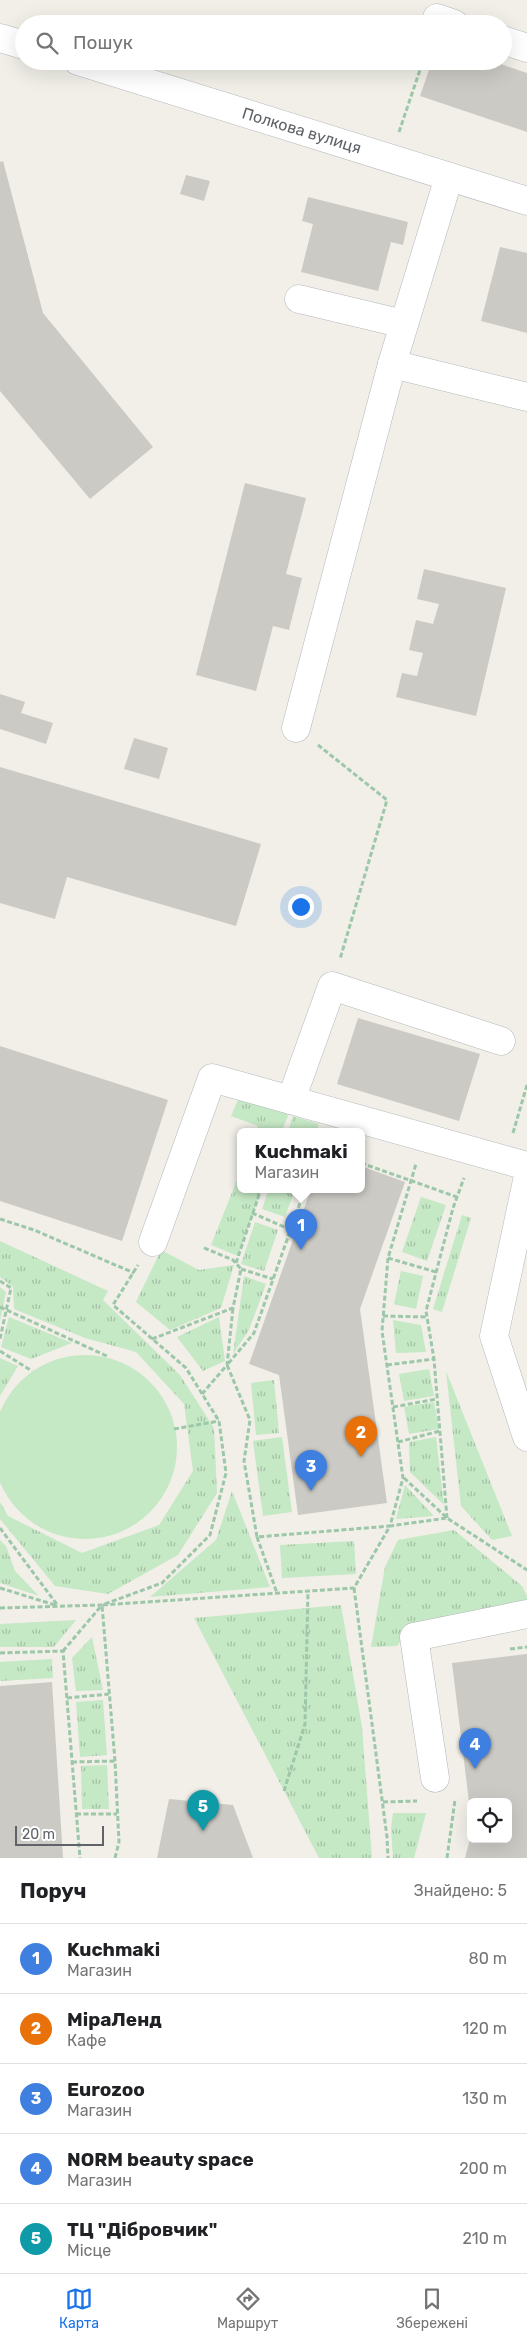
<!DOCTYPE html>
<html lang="uk">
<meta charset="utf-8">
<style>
:root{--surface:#fff;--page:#f6f6f6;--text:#202124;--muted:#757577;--line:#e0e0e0;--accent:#1a73e8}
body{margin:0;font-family:Rubik,sans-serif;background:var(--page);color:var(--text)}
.controls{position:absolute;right:15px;bottom:15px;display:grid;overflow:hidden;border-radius:8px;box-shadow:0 5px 20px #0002}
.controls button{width:45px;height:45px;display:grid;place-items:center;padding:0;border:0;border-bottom:1px solid var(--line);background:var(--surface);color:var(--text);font:25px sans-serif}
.scale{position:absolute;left:15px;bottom:12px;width:89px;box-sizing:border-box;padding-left:5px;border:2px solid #5f6368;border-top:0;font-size:14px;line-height:18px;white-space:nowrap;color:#5f6368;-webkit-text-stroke:4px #fff;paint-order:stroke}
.you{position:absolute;left:300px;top:906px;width:18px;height:18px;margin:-12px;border:4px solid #fff;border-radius:50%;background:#1a73e8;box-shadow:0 0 0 8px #1a73e833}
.badge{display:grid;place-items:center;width:32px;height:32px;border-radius:50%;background:var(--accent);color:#fff;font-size:16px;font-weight:700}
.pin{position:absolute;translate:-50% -41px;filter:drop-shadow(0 1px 2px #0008)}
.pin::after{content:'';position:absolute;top:26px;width:18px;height:15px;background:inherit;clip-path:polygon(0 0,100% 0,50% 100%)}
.popup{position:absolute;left:237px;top:1128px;width:128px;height:65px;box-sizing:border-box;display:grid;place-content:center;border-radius:8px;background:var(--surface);filter:drop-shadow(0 1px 4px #0005);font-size:16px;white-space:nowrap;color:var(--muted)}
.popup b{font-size:19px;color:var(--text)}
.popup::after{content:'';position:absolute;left:50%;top:100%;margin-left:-10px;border:10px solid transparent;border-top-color:var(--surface)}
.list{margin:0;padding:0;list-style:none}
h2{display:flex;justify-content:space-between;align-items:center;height:65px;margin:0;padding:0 20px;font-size:21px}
h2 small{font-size:16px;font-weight:400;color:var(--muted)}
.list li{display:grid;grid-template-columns:32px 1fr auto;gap:15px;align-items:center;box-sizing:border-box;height:70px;padding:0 20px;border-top:1px solid var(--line)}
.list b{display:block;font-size:19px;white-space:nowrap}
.list p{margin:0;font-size:16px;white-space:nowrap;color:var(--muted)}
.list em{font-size:16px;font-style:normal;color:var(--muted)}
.icon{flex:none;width:28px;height:28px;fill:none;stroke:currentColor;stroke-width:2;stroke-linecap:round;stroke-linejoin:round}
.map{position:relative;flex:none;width:527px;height:1858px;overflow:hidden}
.search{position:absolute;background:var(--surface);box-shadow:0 5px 20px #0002;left:15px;right:15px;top:15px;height:55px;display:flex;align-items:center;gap:12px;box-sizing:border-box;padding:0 18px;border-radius:28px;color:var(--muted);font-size:19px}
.sheet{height:415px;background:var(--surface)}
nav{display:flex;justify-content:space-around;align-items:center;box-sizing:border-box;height:70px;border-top:1px solid var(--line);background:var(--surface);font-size:14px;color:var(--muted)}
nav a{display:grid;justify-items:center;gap:2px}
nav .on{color:var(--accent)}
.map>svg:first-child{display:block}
</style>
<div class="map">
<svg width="527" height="1858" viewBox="0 0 527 1858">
<defs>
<pattern id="grass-tufts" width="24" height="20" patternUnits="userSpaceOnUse" patternTransform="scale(1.25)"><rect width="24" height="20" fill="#c5e8c5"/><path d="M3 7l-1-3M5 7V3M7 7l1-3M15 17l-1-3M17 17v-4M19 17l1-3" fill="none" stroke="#a3c0a4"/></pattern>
</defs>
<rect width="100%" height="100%" fill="#f1efe8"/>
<!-- grass -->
<g fill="url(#grass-tufts)">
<path d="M240,1095L289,1113L282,1131H256L258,1126L231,1116Z"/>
<path d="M293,1116L319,1124L316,1131H288Z"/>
<path d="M241,1170V1189H262L238,1256L211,1245Z"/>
<path d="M269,1189H295L285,1217L262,1209Z"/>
<path d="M421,1197L446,1205L427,1261L402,1252Z"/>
<path d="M462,1215L471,1218L442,1312L433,1309Z"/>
<path d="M255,1222L278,1230L264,1271L241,1264Z"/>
<path d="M0,1241L108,1291L103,1300L180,1375L214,1428L217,1493L178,1555L108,1594L55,1586L0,1519V1502L8,1516L82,1553L159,1525L193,1471L184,1404L136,1352L85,1338L14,1309L13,1287L0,1277Z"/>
<path d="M161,1250L199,1270L234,1265L221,1308L170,1330L136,1302Z"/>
<path d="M401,1271L423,1276L416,1309L394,1304Z"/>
<path d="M244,1276L266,1284L249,1330L233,1354Z"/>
<path d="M0,1287L6,1292L0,1321Z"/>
<path d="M9,1317L72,1343L31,1359L1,1347Z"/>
<path d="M219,1317L225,1361L203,1371L177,1337Z"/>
<path d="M393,1320L421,1325L426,1352L396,1353Z"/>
<path d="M0,1358L18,1366L0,1396Z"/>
<path d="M429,1369L434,1396L404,1401L399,1374Z"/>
<path d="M446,1371L512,1536L492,1540L461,1506Z"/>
<path d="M274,1380L279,1433L256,1435L251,1383Z"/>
<path d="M434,1402L439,1429L409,1434L404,1407Z"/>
<path d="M282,1437L292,1512L263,1516L253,1441Z"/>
<path d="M436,1437L444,1505L410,1472L409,1442Z"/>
<path d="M405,1485L433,1515V1516L396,1519Z"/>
<path d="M232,1491L270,1587L150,1597L216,1540Z"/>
<path d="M454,1530L522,1586L527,1596V1606L411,1628L397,1646L371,1647L385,1567L398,1540Z"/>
<path d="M0,1540L6,1546L15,1571L39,1596L0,1583Z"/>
<path d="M354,1541L356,1574L282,1578L280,1545Z"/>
<path d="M341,1605L362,1727L372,1858H319L194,1618Z"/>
<path d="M76,1620L54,1647H0V1624Z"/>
<path d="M92,1637L103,1690L76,1691L72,1658Z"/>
<path d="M52,1659L53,1678L0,1681V1662Z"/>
<path d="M103,1700L107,1755L80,1757L76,1702Z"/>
<path d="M107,1765L109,1809H82L81,1766Z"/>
<path d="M393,1813H426L414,1858H393L391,1828Z"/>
</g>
<!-- park -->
<circle fill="#c5e8c5" cx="85" cy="1447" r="92"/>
<!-- building -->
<g fill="#cccac5">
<path d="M432,61H492L527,73V132L420,96Z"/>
<path d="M3,161L43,313L153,447L90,499L0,391V162Z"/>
<path d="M186,175L210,181L204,201L180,194Z"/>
<path d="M308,197L408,222L403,245L391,242L378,291L301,272L313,224L302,221Z"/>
<path d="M500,247L527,253V333L481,321Z"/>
<path d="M245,483L306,498L286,574L302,578L289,630L273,626L256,691L196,675Z"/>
<path d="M424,569L506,588L476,716L396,697L402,673L417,676L423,653L409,650L416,620L433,624L439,604L417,599Z"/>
<path d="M0,694L25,702L21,713L53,723L46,744L0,729Z"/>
<path d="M134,738L168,748L159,779L124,769Z"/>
<path d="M0,767L261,844L236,926L67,877L55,919L0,903Z"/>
<path d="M358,1018L480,1054L459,1121L337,1084Z"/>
<path d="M0,1046L168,1100L122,1241L0,1201Z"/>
<path d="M361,1166L405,1182L360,1309L387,1503L298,1515L279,1375L249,1364L311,1189H361Z"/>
<path d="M527,1654V1858H465L470,1839H508V1802H471L470,1810L452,1663Z"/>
<path d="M52,1682L63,1858H0V1686Z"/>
<path d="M169,1799L233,1805L253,1858H157Z"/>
</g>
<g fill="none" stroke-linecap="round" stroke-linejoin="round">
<defs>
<g id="minor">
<path d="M437,18L454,24"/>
<path d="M0,38L24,45"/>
<path d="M503,40L527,48"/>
<path d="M78,61L527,201"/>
<path d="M299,299L404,324"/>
<path d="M392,364L527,397"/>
<path d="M296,728L392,364L449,177"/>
<path d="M291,1100L332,986L501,1041"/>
<path d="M527,1181L494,1336L527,1437"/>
<path d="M153,1242L212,1078L527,1166"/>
<path d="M435,1778L414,1637L527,1614"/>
</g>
</defs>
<!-- minor casing -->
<use href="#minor" stroke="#b5b8bc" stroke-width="29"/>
<!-- path -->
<g stroke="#9cc7a9" stroke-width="3" stroke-dasharray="5 2.5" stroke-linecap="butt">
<path d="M399,132L423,61"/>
<path d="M318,745L387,800L340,959"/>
<path d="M513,1133L527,1085"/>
<path d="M361,1163L457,1197"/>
<path d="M305,1189L254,1333L227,1365L250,1420L244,1461L257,1537L390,1526L403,1478L382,1331L388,1258L416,1164"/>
<path d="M252,1213L291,1230"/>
<path d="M0,1219L34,1230L134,1273"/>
<path d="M388,1258L436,1272"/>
<path d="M236,1263L261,1189"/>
<path d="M241,1269L273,1279"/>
<path d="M0,1281L11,1288L0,1339"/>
<path d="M0,1307L109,1357"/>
<path d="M383,1316L427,1317"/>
<path d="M152,1339L233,1308L241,1269L233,1260L202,1247"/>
<path d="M0,1351L32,1371"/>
<path d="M387,1365L434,1359"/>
<path d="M202,1394L227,1365L233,1308"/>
<path d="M393,1407L437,1399"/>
<path d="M174,1429L219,1421"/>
<path d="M398,1442L440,1431"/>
<path d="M404,1478L447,1518L527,1570"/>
<path d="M447,1518L434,1359L426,1311L453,1208L464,1178"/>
<path d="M0,1528L58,1606"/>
<path d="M257,1537L277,1593"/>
<path d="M0,1588L55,1605"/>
<path d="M354,1588L387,1837L388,1858"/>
<path d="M0,1608L102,1605L162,1583L210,1535L226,1473L219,1421L186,1368L113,1305L138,1265"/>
<path d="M510,1649L527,1647"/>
<path d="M63,1651L102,1605"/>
<path d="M0,1653L63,1651L80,1858"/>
<path d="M67,1698L109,1694"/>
<path d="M72,1762L115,1761"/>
<path d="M284,1791L305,1724L308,1591"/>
<path d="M383,1802L417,1801"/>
<path d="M76,1814H117"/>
<path d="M115,1858L119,1842L115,1761L102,1605L354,1588L390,1526L447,1518"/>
<path d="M447,1858L455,1800"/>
</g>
<!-- minor -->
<use href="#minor" stroke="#fff" stroke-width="28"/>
</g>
<g text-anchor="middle" stroke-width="4" stroke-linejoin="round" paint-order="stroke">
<!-- street labels -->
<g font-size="16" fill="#5f6368" stroke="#fff">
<text transform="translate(302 130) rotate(17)" y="6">Полкова вулиця</text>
</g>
</g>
</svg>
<div class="controls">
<button><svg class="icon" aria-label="locate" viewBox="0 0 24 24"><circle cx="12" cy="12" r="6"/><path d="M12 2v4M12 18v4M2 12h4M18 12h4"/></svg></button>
</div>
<div class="scale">20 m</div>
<div class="you"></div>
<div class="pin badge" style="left:301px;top:1250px;background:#3f7fe0">1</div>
<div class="popup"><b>Kuchmaki</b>Магазин</div>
<div class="pin badge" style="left:361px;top:1457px;background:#e8710a">2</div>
<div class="pin badge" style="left:311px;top:1491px;background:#3f7fe0">3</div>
<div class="pin badge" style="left:475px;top:1769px;background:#3f7fe0">4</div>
<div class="pin badge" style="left:203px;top:1831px;background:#0f9aa8">5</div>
<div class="search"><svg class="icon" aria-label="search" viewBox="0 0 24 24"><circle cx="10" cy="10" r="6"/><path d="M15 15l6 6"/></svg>Пошук</div>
</div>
<section class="sheet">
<h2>Поруч<small>Знайдено: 5</small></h2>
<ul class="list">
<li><span class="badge" style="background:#3f7fe0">1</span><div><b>Kuchmaki</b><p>Магазин</p></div><em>80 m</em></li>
<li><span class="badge" style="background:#e8710a">2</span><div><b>МіраЛенд</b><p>Кафе</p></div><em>120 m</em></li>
<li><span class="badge" style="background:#3f7fe0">3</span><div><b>Eurozoo</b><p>Магазин</p></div><em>130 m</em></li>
<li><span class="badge" style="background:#3f7fe0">4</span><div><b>NORM beauty space</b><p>Магазин</p></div><em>200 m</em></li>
<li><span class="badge" style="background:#0f9aa8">5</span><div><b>ТЦ &quot;Дібровчик&quot;</b><p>Місце</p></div><em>210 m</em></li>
</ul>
</section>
<nav>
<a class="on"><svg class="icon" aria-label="map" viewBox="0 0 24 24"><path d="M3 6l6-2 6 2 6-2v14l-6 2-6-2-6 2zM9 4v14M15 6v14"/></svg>Карта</a>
<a><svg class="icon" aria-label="directions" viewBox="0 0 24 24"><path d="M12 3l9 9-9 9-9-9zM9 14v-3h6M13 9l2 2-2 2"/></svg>Маршрут</a>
<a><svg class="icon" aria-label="saved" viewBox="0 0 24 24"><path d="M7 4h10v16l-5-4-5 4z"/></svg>Збережені</a>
</nav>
